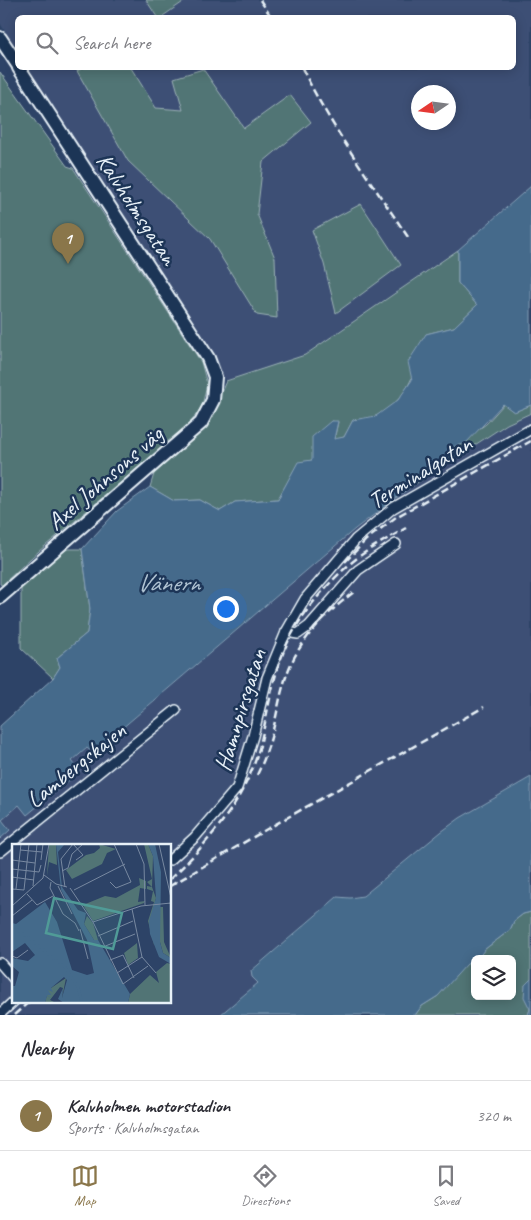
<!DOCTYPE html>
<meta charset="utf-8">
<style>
:root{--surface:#fff;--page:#f2f2f3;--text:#2b2b33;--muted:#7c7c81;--line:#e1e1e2;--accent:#8a764a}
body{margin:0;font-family:Caveat,sans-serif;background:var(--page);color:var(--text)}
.controls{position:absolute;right:15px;bottom:15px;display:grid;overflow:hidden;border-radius:8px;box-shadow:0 2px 12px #0003}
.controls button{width:45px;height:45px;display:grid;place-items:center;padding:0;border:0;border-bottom:1px solid var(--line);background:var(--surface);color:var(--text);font:25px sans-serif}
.compass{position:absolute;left:411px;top:85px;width:45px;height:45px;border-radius:50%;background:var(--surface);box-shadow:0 2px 12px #0003;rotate:257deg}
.you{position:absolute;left:225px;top:608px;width:18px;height:18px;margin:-12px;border:4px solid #fff;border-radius:50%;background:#1a73e8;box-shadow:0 0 0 8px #1a73e833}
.badge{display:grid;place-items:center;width:32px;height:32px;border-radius:50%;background:var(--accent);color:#fff;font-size:16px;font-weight:700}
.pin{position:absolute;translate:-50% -41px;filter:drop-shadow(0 1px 2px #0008)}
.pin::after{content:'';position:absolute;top:26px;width:18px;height:15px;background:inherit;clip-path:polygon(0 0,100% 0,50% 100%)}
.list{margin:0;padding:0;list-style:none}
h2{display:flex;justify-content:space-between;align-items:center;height:65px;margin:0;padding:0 20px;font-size:21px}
h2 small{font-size:16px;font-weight:400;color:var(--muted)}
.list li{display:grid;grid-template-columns:32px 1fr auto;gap:15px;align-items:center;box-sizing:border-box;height:70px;padding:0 20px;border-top:1px solid var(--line)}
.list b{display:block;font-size:19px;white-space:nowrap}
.list p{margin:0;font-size:16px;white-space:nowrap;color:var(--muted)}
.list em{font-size:16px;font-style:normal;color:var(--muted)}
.icon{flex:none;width:28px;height:28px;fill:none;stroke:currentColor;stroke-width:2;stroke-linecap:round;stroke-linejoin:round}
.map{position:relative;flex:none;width:531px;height:1015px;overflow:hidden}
.search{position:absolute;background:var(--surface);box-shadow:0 2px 12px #0003;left:15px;right:15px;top:15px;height:55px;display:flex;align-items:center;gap:12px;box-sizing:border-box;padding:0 18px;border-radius:8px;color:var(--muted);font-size:19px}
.sheet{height:135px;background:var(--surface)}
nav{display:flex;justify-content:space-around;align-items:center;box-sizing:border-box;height:70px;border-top:1px solid var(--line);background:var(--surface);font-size:14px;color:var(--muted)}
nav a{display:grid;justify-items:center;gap:2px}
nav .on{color:var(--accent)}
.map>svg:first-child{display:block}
</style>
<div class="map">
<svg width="531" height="1015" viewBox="0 0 531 1015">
<rect width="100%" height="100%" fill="#2d4367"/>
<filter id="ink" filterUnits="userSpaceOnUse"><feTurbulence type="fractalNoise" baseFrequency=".02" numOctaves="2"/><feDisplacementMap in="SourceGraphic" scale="10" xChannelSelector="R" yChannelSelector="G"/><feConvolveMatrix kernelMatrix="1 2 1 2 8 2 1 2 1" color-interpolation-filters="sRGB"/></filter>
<g filter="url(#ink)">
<!-- built -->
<g fill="#3c5075" fill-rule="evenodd">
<path d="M0,0H531V186L458,250L305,355L226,381L28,68H514V18H18L17,51L0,23ZM418,92H448V122H418Z"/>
<path d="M531,413V777L460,818L441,832L363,896L350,898L337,897L251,970L258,983L220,1015H0V839L10,830L1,820L19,805L27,814L80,771L72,761L87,748L94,753L355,529L412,486L507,424ZM14,845H170V1001H14Z"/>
</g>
<!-- green -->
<g fill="#517475" stroke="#9cb2b6">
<path d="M146,0H186L160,18L157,17Z"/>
<path d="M83,68H131L156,108L183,110L174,78L203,69L244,128L290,95L311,122L263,162L257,214L275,258L277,318L257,315L210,239L128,161L77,71Z"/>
<path d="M0,72L67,166L73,168L201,362L207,384L202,406L189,425L32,557L2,585L0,584Z"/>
<path d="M361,204L401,265L336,313L324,264L312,230Z"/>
<path d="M458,250V283L477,305L454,327L426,334C416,367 411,399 376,416C369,419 360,419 353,420L344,437L334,440L338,422L331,421L312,460L298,463L278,499L235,502L220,511L200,500L174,501L150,487L154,474L194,438L212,414L226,381L305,355Z"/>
<path d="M504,404L514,412L531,405V413L507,424L412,486L455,446L486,424Z"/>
<path d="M65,549H82L90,609L87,633L57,658L60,667L53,678L21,648V589Z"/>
<path d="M531,912V979L525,985L530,1009L528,1015H415L422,1006L438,996L450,981L467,964L475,960V996H512V959H476L485,949L510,930L514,921L523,914Z"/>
</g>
<!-- water -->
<g fill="#446a8b" stroke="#86a0b7">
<path d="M531,186V405L514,412L503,404L465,444L455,446L412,486L355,529L93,753L87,748L72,761L80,771L27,815L19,805L2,820L10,830L0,839V726L53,678L60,667L57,658L87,633L90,609L82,549L117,511L150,487L174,501L200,500L220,511L235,502L278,499L298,462L312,460V437L331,421H338L334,439L344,437L353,420L376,416L398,400L412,380L408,362L426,334L454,327L477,305L458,283V250Z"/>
<path d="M531,777V912L523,914L514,921L510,930L485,949L478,958L467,964L438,996L422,1006L415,1015H220L258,983L252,977L251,971L337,897L350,898L363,896L441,832L460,818Z"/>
<path d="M531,979V1015H528L530,1009L524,997L525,985Z"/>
</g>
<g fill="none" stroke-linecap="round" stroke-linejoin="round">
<defs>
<g id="street">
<path d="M286,632L305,599L334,565L356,539L393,508L531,429"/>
<path d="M0,852L176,710"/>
<path d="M170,860L195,837L237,788L253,736L267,678L286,632L298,634L309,626L358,570L396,544"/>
<path d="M0,963L14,979"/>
<path d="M0,1014L14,1001"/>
</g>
<g id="secondary">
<path d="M0,38L18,65"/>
<path d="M0,597L201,423L213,400L215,377L208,358L19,68"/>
</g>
</defs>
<!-- street casing -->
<use href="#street" stroke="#e8f1f8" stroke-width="12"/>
<!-- secondary casing -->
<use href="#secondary" stroke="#e8f1f8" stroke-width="16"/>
<!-- street -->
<use href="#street" stroke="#1d3557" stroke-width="9"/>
<!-- secondary -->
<use href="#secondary" stroke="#1d3557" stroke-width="12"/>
<!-- rail -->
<g stroke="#e8f1f8" stroke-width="2.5" stroke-dasharray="8 4" stroke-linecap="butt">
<path d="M260,0L272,18"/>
<path d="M302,68C331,127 371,182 408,237"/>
<path d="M345,562L366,540L396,517L531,441"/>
<path d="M257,775C260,768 264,761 266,753C277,724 278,693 291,664C305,634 328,612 354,592"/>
<path d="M170,879C209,842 247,798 260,745C269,708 273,669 291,636C305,609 328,583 351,563C367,549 388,539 406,528"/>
<path d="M170,886L267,829L484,707"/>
<path d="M14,1015L30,1001"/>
</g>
</g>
</g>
<g text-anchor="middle" stroke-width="5" stroke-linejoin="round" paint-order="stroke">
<!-- street labels -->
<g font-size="24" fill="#e8f1f8" stroke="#1d3557">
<text transform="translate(137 209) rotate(57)" y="8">Kalvholmsgatan</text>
<text transform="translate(420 472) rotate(-32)" y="8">Terminalgatan</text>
<text transform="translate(105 478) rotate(-41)" y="8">Axel Johnsons väg</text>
<text transform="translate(240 710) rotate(-73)" y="8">Hamnpirsgatan</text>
<text transform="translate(76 765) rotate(-39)" y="8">Lambergskajen</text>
</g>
<!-- water labels -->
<g font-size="25" font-style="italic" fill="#afc2d2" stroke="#1d3557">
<text x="168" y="591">Vänern</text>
</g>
</g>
<!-- overview -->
<g transform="translate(12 844)">
<rect width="159" height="159" fill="#2d4367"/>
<path d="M37,0H44L45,21L37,18L35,32ZM87,0L104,5L95,9L90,20L60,35L54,26L74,11L82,9L88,4ZM132,0H136L141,12L140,43L144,54L140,71L142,101L136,77L142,58L139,57L141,47L135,45V42L140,43L135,38L140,35ZM127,34L134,37V45L128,44L126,58L133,57L132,59L81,77L71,61L93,52L104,54L128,41ZM147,63H151L152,98L159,114L151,109L148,98ZM75,72L81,79L86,96H82L72,80ZM125,99L126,114L116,121L112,109ZM155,119L159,120V159H116L118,150L138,131L147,139L144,128ZM54,134L50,154L51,144L48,143L38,156L44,159H33L36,146Z" fill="#517475"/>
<path d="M44,0L52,1L46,8L50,43L66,66L74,69L72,80L82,96H86L118,150L116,159H52L46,155L51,144L50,154L55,136L52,133L39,144L41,148L36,146L39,151H35L39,154L35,152L33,159H0V142H3L7,128L0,122V114L16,117L23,111L13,99L0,108V79L4,80L33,58L45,78L60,126L75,131L82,129L75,96L49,46ZM136,0H143L149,28L148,98L151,109L159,114V120L147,113L138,90L137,77L144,54L141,12Z" fill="#446a8b"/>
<path fill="none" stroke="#446a8b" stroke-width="2.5" d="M0,81L53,123L66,143L70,159"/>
<path fill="none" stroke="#7889a1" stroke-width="1" d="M124,0L132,20L133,61M147,0L159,54M8,6L30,8M0,16L23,19M29,16L31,0M0,25L27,28L29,21M50,27L56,24L60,10L71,0M32,31L44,40L55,43M0,33L22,36M39,38L38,44L51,70L63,79L67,87M98,38L104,44L119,38L102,0M21,42L25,0M46,42L60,70M53,43L49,15L61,0L71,11L64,16M58,44L81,78M0,45L12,46L17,0M4,45L9,0M62,46L113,20M15,50L25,61L41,52M0,62L31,34L37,0M120,65L130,113L144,129M0,72L20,56M81,78L111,140L136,122M81,78L129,62L159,59M68,85L76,115M86,92L121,77M91,103L123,90M0,112L5,114L16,106M98,116L111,111L122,134M105,129L130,113"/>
<path fill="#509b97" fill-opacity="0.15" stroke="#509b97" stroke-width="2.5" d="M42,54L110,69L101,105L34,89Z"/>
<rect width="159" height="159" fill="none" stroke="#e8f1f8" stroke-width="2.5"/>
</g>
</svg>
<div class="controls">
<button><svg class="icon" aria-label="layers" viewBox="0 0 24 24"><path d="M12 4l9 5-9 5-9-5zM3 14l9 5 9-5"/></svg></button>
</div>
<svg class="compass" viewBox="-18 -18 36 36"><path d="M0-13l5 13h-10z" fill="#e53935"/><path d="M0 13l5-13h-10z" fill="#7c7c81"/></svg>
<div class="you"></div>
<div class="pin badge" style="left:68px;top:264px">1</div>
<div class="search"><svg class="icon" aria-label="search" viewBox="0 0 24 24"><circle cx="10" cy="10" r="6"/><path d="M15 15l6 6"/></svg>Search here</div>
</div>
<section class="sheet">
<h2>Nearby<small></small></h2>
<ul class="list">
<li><span class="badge">1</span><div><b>Kalvholmen motorstadion</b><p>Sports · Kalvholmsgatan</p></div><em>320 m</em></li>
</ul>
</section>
<nav>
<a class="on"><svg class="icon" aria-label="map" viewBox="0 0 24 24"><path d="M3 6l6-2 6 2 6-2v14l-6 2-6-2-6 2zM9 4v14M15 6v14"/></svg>Map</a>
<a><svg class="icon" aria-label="directions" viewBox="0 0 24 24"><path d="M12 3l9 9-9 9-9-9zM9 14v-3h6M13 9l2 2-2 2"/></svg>Directions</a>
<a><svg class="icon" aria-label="saved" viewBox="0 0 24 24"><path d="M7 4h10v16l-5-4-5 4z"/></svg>Saved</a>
</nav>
